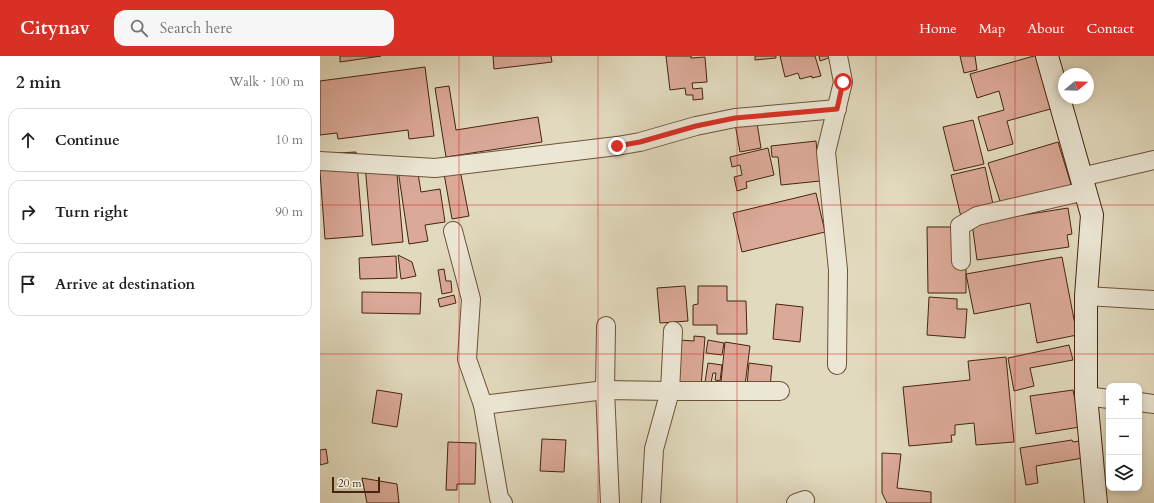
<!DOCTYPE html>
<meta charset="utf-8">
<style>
:root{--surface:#fff;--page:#f6f6f6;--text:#202124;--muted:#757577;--line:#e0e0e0;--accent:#d93025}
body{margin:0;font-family:Cardo,serif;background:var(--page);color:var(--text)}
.controls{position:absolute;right:12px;bottom:12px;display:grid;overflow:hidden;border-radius:8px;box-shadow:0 2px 6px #0003}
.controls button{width:36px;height:36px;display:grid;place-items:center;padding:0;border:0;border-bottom:1px solid var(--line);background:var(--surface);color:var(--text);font:20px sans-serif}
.compass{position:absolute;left:738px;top:12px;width:36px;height:36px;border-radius:50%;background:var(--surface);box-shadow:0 2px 6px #0003;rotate:71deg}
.scale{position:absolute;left:12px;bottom:10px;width:48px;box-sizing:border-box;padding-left:4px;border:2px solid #45250d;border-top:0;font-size:11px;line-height:14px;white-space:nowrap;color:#45250d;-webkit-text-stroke:3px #ece7d5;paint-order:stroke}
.stop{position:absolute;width:12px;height:12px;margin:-9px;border:3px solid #d93025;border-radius:50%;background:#fff}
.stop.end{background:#d93025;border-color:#fff;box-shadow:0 1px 4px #0008}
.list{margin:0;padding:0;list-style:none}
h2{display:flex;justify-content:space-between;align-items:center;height:52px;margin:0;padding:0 16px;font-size:17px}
h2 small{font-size:13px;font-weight:400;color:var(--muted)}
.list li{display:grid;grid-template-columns:26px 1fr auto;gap:12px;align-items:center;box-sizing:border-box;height:64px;margin:0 8px 8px;padding:0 8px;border:1px solid var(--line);border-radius:12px}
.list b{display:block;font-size:15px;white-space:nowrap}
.list em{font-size:13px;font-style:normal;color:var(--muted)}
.icon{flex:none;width:22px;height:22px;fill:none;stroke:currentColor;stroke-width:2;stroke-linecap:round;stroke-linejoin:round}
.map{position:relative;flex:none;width:834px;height:447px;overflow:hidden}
header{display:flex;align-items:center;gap:24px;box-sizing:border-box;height:56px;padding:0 20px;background:var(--accent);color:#fff}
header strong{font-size:19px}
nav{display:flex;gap:22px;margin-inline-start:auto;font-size:14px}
.search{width:280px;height:36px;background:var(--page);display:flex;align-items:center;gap:10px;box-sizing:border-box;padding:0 14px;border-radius:12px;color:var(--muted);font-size:15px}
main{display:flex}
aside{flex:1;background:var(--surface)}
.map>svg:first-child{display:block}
</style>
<header>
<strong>Citynav</strong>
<div class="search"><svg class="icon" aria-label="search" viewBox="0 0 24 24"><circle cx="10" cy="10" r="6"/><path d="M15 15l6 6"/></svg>Search here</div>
<nav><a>Home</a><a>Map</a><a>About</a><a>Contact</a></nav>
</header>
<main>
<aside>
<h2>2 min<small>Walk · 100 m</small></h2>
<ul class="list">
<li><svg class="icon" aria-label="ahead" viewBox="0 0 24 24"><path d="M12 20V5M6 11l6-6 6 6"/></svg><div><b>Continue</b></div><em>10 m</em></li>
<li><svg class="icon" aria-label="right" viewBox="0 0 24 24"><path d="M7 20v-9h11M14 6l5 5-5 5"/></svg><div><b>Turn right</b></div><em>90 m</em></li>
<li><svg class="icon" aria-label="arrive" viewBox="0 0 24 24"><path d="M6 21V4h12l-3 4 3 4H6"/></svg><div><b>Arrive at destination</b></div></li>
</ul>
</aside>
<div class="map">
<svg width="834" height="447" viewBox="0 0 834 447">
<rect width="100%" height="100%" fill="#e2dabe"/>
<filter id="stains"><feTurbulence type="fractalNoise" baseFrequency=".005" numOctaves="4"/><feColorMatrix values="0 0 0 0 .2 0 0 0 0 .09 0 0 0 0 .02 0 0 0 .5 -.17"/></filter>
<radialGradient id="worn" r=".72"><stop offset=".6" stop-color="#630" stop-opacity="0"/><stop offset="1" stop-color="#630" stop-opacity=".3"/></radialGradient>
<!-- building -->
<g fill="#dba998" stroke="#45250d">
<path d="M20,0H61L20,6Z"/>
<path d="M173,0H231L232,6L174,13Z"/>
<path d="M346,0H371V2L385,1L387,26L372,27L373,33L382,32L383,43L373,44V39H366L365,32L350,34Z"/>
<path d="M435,0H456V2L435,4Z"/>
<path d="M460,0H495L501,20L492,22V20L480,23L478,17L465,21Z"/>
<path d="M499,0H514L500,5Z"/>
<path d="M640,0H655L657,14L644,17Z"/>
<path d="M714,0H720L734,52L687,65L693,88L668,95L658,61L684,54L679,35L657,42L650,18Z"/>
<path d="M105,11L114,80L89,83L88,74L18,83L17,77L0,79V25Z"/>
<path d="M129,30L136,74L218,61L222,86L126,101L115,32Z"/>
<path d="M413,56L436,61L441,92L420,96Z"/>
<path d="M653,64L664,108L634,115L623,71Z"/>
<path d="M496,85L500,125L461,129L458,101H452L451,90Z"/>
<path d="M738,86L754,138L674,147L680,145L668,107Z"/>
<path d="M448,92L454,119L426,126L427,132L417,135L414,121L422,119L420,109L412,111L410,101Z"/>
<path d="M36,96L43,180L5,183L0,116V98Z"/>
<path d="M76,107L83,186L52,189L45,109Z"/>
<path d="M139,109L149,160L132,163L123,112Z"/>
<path d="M97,111L101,136L120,133L125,166L105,169L108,185L89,188L78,114Z"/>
<path d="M665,111L674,153L641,161L631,119Z"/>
<path d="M496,137L505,176L422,196L413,157Z"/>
<path d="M748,152L752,178L747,179L749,191L657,204L652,167Z"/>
<path d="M607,171H646V237H608Z"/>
<path d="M78,199L92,206L96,220L81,223Z"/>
<path d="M76,200L77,222L40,223L39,202Z"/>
<path d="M742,201L757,279L717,287L710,247L654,258L646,218Z"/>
<path d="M124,213L126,225H131L132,236L122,238L118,214Z"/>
<path d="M365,230L368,265L340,267L337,232Z"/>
<path d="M378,230H407V245H426L427,278H397V269H373V249L378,248Z"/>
<path d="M42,236L101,237L100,258L42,257Z"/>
<path d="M134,239L136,247L120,251L118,243Z"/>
<path d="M609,241L637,243V253H647L645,282L607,279Z"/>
<path d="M456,248L483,251L480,286L453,283Z"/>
<path d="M374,280L385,281L381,331L356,329L359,284L374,285Z"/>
<path d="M388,284L404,287L402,299L386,297Z"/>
<path d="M405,286L430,290L425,329L401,326Z"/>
<path d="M749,289L753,304L710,312L714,330L694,335L688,302Z"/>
<path d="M686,301L694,386L656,389L654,367L635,369V379H631L632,386L589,390L583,331L650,324L648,305Z"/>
<path d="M388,307L402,309L400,325L395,324L396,317H393L391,327L385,326Z"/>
<path d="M429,307L452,310L450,331L427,329Z"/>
<path d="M57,334L82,338L77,371L52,367Z"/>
<path d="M753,334L756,349L760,348V371L716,378L710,340Z"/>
<path d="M222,383L246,384L244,416L220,415Z"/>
<path d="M752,384L753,386L766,384L769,401L716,410L718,427L706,429L700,392Z"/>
<path d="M128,386L156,387L155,428H137V434H126Z"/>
<path d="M6,393L8,407L0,409V394Z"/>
<path d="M562,397L581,398L577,432L611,436V447H567L562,437Z"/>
<path d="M42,422L77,428L79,447H47Z"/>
</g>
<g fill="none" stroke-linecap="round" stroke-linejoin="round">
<defs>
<g id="street">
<path d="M0,105L115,112L297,90L320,86L376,70L415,62L517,53"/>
<path d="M761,121L834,104"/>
<path d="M133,175L151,243L147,303L163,349L285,334L350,335H460"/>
<path d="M641,205L640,170L657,160L765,135"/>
<path d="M766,240L834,244"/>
<path d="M286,270L285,334L290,447"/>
<path d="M517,309L518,214L506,96L523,26L518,0"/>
<path d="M766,340L789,343"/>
<path d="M819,346L834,348"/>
<path d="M163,349L179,442L183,447"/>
<path d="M331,447L334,393L350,335L353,275"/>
<path d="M476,447L485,444"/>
</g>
<path id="secondary" d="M727,0L772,159L766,240V340L776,447"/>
</defs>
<!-- street casing -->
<use href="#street" stroke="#6c5239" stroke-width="20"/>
<!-- secondary casing -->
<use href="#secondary" stroke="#45250d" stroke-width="24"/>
<!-- street -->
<use href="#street" stroke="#ece7d5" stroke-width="18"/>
<!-- secondary -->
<use href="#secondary" stroke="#ece7d5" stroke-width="22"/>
</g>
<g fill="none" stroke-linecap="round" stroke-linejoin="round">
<!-- route -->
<path stroke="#d93025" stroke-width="5" d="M297,90L320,86L376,70L415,62L517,53L523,26"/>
</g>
<!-- grid -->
<path fill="none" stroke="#d62828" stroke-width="1" stroke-opacity="0.55" d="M139,0V447M278,0V447M417,0V447M556,0V447M695,0V447M0,149H834M0,298H834"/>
<rect width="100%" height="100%" filter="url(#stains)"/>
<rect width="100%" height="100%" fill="url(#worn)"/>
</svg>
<div class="controls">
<button>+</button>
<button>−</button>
<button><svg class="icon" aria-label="layers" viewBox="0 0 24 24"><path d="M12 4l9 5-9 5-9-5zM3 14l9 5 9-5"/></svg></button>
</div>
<svg class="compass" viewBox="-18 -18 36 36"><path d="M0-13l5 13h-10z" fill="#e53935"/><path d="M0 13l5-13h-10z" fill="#757577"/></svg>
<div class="scale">20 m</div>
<div class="stop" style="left:523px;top:26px"></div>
<div class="stop end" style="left:297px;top:90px"></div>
</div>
</main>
